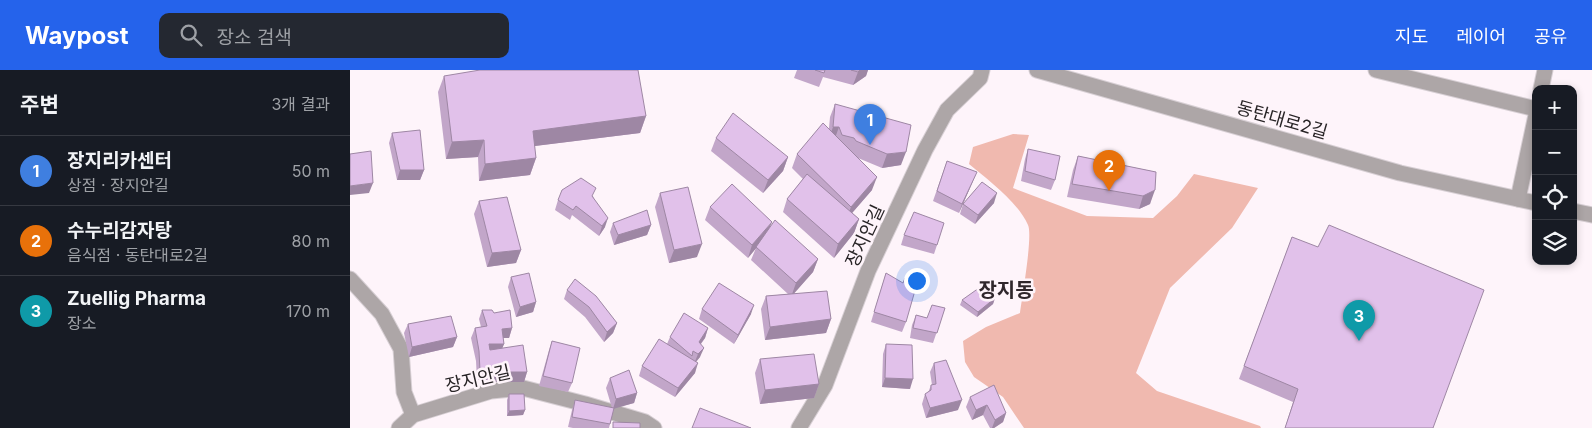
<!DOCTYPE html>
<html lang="ko">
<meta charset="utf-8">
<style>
:root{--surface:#171b24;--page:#242831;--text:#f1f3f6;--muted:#9ea1a6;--line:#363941;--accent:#2563eb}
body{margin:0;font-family:Inter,"Noto Sans KR",sans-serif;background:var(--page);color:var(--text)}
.controls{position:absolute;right:15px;top:15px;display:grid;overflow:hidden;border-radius:10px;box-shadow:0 2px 8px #0003}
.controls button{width:45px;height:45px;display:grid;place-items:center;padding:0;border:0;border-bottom:1px solid var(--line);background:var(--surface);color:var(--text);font:25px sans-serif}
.you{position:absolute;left:566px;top:210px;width:18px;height:18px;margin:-12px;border:4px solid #fff;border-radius:50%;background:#1a73e8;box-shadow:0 0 0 8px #1a73e833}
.badge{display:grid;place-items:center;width:32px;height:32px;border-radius:50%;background:var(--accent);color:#fff;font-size:16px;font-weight:700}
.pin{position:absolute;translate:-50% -41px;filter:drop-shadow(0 1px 2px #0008)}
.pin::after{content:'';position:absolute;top:26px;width:18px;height:15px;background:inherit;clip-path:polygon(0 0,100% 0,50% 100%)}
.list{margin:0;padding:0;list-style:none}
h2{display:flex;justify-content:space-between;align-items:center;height:65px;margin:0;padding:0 20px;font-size:21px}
h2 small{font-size:16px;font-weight:400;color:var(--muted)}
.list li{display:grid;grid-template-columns:32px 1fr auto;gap:15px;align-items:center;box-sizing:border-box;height:70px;padding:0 20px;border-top:1px solid var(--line)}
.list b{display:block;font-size:19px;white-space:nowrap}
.list p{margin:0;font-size:16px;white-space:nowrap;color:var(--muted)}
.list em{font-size:16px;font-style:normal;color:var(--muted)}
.icon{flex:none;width:28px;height:28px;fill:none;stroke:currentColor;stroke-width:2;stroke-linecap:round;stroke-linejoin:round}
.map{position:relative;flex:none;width:1242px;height:358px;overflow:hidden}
header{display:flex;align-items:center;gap:30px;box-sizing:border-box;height:70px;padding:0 25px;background:var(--accent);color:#fff}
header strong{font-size:24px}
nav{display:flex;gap:28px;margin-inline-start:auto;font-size:18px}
.search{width:350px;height:45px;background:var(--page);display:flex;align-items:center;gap:12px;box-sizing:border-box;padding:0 18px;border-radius:10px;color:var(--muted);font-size:19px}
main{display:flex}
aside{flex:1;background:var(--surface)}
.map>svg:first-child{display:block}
</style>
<header>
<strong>Waypost</strong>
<div class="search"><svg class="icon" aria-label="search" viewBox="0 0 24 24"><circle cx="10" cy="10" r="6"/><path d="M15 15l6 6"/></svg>장소 검색</div>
<nav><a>지도</a><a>레이어</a><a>공유</a></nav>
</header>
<main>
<aside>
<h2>주변<small>3개 결과</small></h2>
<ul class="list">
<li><span class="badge" style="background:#3f7fe0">1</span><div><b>장지리카센터</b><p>상점 · 장지안길</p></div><em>50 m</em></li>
<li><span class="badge" style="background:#e8710a">2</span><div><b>수누리감자탕</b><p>음식점 · 동탄대로2길</p></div><em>80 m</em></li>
<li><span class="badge" style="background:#0f9aa8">3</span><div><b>Zuellig Pharma</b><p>장소</p></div><em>170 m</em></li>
</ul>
</aside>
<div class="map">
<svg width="1242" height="358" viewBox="0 0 1242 358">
<rect width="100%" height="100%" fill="#fef4fa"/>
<!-- forest -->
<path fill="#f0b9af" d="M663,64L679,65L663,118L737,146L803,148L827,126L844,104L908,118L882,158L820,218L786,303L807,321L910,356L911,358H674L653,327L624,307L615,292L613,271L636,257L670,243C672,228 683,165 678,155C668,132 638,110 619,94L623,77Z"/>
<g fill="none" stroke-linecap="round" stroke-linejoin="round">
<defs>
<g id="street">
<path d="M687,0L1050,103L1186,133"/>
<path d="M1026,0L1186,39"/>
<path d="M1191,19L1195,0"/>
<path d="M1168,129L1186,45"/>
<path d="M1223,141L1242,145"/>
<path d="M0,209L32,244L51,279L54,322L63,345"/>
<path d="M49,358L63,345L141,321L173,318L235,334L295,352L304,358"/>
<path d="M449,358L475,315L518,201L575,80L597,40L630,8L632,0"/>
</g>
</defs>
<!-- street casing -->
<use href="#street" stroke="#d7cfd4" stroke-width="17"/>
<!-- street -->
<use href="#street" stroke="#ada6a7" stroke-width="15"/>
</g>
<!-- wall -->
<g fill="#c2a6c9">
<path d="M447,0H518L516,6L503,15L473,7L469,17L444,8Z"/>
<path d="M94,6L296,46L290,63L184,76L186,88L180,105L129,111L128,87L96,89L88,22Z"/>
<path d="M485,34L551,95L532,98L508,88L522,120L502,143L509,149L504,163L484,188L433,142L437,129L453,109L442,98L447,84L479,58L480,47Z"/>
<path d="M42,63L74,100L70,110H47L39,73Z"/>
<path d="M366,68L438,87L433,101L413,123L361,81Z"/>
<path d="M678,79L705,110L701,120L671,111L675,89Z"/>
<path d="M728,86L806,102L800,134L789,139L717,127L723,100Z"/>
<path d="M597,91L623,111L609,143L583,131Z"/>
<path d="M310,123L347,187L319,193L305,137Z"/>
<path d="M243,126L255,157L249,166L222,145L220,150L205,140L208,130Z"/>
<path d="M129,131L171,180L166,193L137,197L124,144Z"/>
<path d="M644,133L625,154L610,144L613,134Z"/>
<path d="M360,137L419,158L468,189L463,202L444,223L481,249L476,263L415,270L411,239L416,226L438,224L401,190L406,178L398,188L355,150Z"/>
<path d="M263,153L301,155L297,165L264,175L260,162Z"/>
<path d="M554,165L587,175L584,184L551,175Z"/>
<path d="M942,167L1083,358H935L943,332L889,309Z"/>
<path d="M536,203L556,252L552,262L521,252Z"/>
<path d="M161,207L186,232L183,242L166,247L158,217Z"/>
<path d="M217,220L267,253L263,263L254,272L235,247L214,229Z"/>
<path d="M645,228L643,234L627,247L610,235L612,230Z"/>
<path d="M595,238L583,273L560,268L562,255L566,245L577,248Z"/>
<path d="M352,239L401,244L384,274L349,249Z"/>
<path d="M132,240L144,243L162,258L159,268H153L154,274L152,278L177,302L174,312H137V310H127L126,291L121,268L125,258L131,257L129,249Z"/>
<path d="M58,254L107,267L103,277L59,287L54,263Z"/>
<path d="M358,258L355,268L351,274L350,287L346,292L345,303L325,327L289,306L292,296L317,274L320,267Z"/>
<path d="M202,271L222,313L218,322L189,316L199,280Z"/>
<path d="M536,274L560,319L532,317L533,284Z"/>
<path d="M410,289L469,314L464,328L410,334L405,303Z"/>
<path d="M584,293L608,340L576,348L572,334L575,324L578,323L581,315H582L580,302Z"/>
<path d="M260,308L287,323L284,333L264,338L259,358H223L218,357L222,340L225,330L262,338L256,318Z"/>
<path d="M159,324L175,340L173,345L157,346V330Z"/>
<path d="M620,327L656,343L653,352L644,358H640L633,345L622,350L616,337Z"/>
</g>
<!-- shaded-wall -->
<g fill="#9e87a4">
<path d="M510,0H518L516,6L503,15L508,2Z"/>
<path d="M296,46L290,63L177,77L183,61Z"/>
<path d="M483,57H489L484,71H478Z"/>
<path d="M134,70L128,87L96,89L102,72Z"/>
<path d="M556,82L551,95L532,98L537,84Z"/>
<path d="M438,87L433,101L413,123L418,110Z"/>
<path d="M186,88L180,105L129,111L135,94Z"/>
<path d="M50,100H74L70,110H47Z"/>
<path d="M627,102L623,111L609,143L612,134Z"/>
<path d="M527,107L522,120L496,150L501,137Z"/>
<path d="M23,113L19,123L0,125V116Z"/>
<path d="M805,120L800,134L789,139L793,126Z"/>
<path d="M647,123L644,133L625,154L628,145Z"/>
<path d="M258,148L255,157L249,166L252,156Z"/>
<path d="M509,149L504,163L484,188L488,174Z"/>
<path d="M422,152L417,165L398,188L402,175Z"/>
<path d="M301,155L297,165L264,175L268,165Z"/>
<path d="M352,174L347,187L319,193L324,180Z"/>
<path d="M171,180L166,193L137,197L142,183Z"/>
<path d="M468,189L463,202L441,227L446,213Z"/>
<path d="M645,228L643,234L627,247L628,242Z"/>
<path d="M186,232L183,242L166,247L170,237Z"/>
<path d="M404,235L401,244L384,274L388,265Z"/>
<path d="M481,249L476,263L415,270L420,257Z"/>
<path d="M267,253L263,263L254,272L257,262Z"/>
<path d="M162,258L159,268H149L152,259Z"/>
<path d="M358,258L355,268L345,281L349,272Z"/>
<path d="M107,267L103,277L59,287L62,277Z"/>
<path d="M139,274H154L150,284H136Z"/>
<path d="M354,278L350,287L344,294L348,284Z"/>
<path d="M348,293L345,303L325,327L328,318Z"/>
<path d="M141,300L137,310H127L130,301Z"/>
<path d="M141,302H177L174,312H137Z"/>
<path d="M535,308L563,309L560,319L532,317Z"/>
<path d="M469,314L464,328L410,334L415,320Z"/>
<path d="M287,323L284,333L263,339L266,329Z"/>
<path d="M612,330L608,340L576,348L580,338Z"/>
<path d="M637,335L633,345L622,350L626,340Z"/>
<path d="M175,340L173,345L157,346L159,341Z"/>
<path d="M656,343L653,352L644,358H642L645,350Z"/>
</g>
<!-- building -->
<g fill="#e1c1ea" stroke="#9e87a4">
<path d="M130,0H288L296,46L183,61L186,88L135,94L134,70L102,72L94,6Z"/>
<path d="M465,0H475L474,3Z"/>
<path d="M501,0H510L508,2Z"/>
<path d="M485,34L561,55L556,82L537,84L506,71L504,68L492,65L489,57H483Z"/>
<path d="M383,43L438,87L418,110L366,68Z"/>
<path d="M473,53L527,107L501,137L447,84Z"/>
<path d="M70,60L74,100H50L42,63Z"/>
<path d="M678,79L710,86L705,110L675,101Z"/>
<path d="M21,81L23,113L0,116V84Z"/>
<path d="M728,86L806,102L805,120L793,126L722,114Z"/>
<path d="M597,91L627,102L612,134L587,121Z"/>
<path d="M457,104L509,149L488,174L437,129Z"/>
<path d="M231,108L246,118L242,126L258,148L252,156L226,136L223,140L208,130L212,120Z"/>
<path d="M632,112L647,123L628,145L613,134Z"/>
<path d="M382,114L422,152L402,175L360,137Z"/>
<path d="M338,117L352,174L324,180L310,123Z"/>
<path d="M157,127L171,180L142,183L129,131Z"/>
<path d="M297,140L301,155L268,165L263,153Z"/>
<path d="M564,142L594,153L587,175L554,165Z"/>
<path d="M425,150L468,189L446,213L406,177Z"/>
<path d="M979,155L1134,220L1083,358H935L948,319L894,296L942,167L968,177Z"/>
<path d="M179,203L186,232L170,237L161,207Z"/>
<path d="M536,203L553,213L555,208L566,217L556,252L524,242Z"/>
<path d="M225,209L246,226L267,253L257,262L239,237L217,220Z"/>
<path d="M369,213L404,235L388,265L352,239Z"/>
<path d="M636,213L645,228L628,242L612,230Z"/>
<path d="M477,221L481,249L420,257L416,226Z"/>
<path d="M582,235L595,238L587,263L563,258L566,245L577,248Z"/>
<path d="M132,240H142L144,243L160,240L162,258L152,259L154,274H139L140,280L173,275L177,302H141V300L130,301L129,281L125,258L137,256Z"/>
<path d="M334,243L358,258L349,272L354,278L348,284L343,281L342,286L320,267Z"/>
<path d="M101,246L107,267L62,277L58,254Z"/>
<path d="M309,269L348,293L328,318L292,296Z"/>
<path d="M202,271L230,278L222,313L193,306Z"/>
<path d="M536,274L562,275L563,309L535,308Z"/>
<path d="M464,284L469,314L415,320L410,289Z"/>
<path d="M596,290L612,330L580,338L575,324L581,320V315L586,314L584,293Z"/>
<path d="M279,300L287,323L266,329L260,308Z"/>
<path d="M644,315L656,343L645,350L637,335L626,340L620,327Z"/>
<path d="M159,324H174L175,340L159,341Z"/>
<path d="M225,330L264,338L260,354L222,347Z"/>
<path d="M350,338L401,358H342Z"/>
<path d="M263,352L290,353V358H263Z"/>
</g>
<g text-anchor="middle" stroke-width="5" stroke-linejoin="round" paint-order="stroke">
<!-- street labels -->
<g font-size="18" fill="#282426" stroke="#fef4fa">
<text transform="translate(932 50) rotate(16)" y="6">동탄대로2길</text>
<text transform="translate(515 166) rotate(-65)" y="6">장지안길</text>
<text transform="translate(128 309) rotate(-13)" y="6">장지안길</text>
</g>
<!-- quarter labels -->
<g font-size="20" font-weight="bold" fill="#30272c" stroke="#fef4fa">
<text x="656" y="227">장지동</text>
</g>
</g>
</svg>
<div class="controls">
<button>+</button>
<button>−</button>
<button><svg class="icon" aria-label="locate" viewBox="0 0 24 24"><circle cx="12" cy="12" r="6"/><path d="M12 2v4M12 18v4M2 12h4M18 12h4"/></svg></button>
<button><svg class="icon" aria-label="layers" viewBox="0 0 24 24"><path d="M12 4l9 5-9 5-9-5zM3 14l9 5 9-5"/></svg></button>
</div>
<div class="you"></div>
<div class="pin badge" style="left:520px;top:75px;background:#3f7fe0">1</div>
<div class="pin badge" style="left:759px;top:121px;background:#e8710a">2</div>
<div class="pin badge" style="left:1009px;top:271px;background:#0f9aa8">3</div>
</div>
</main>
